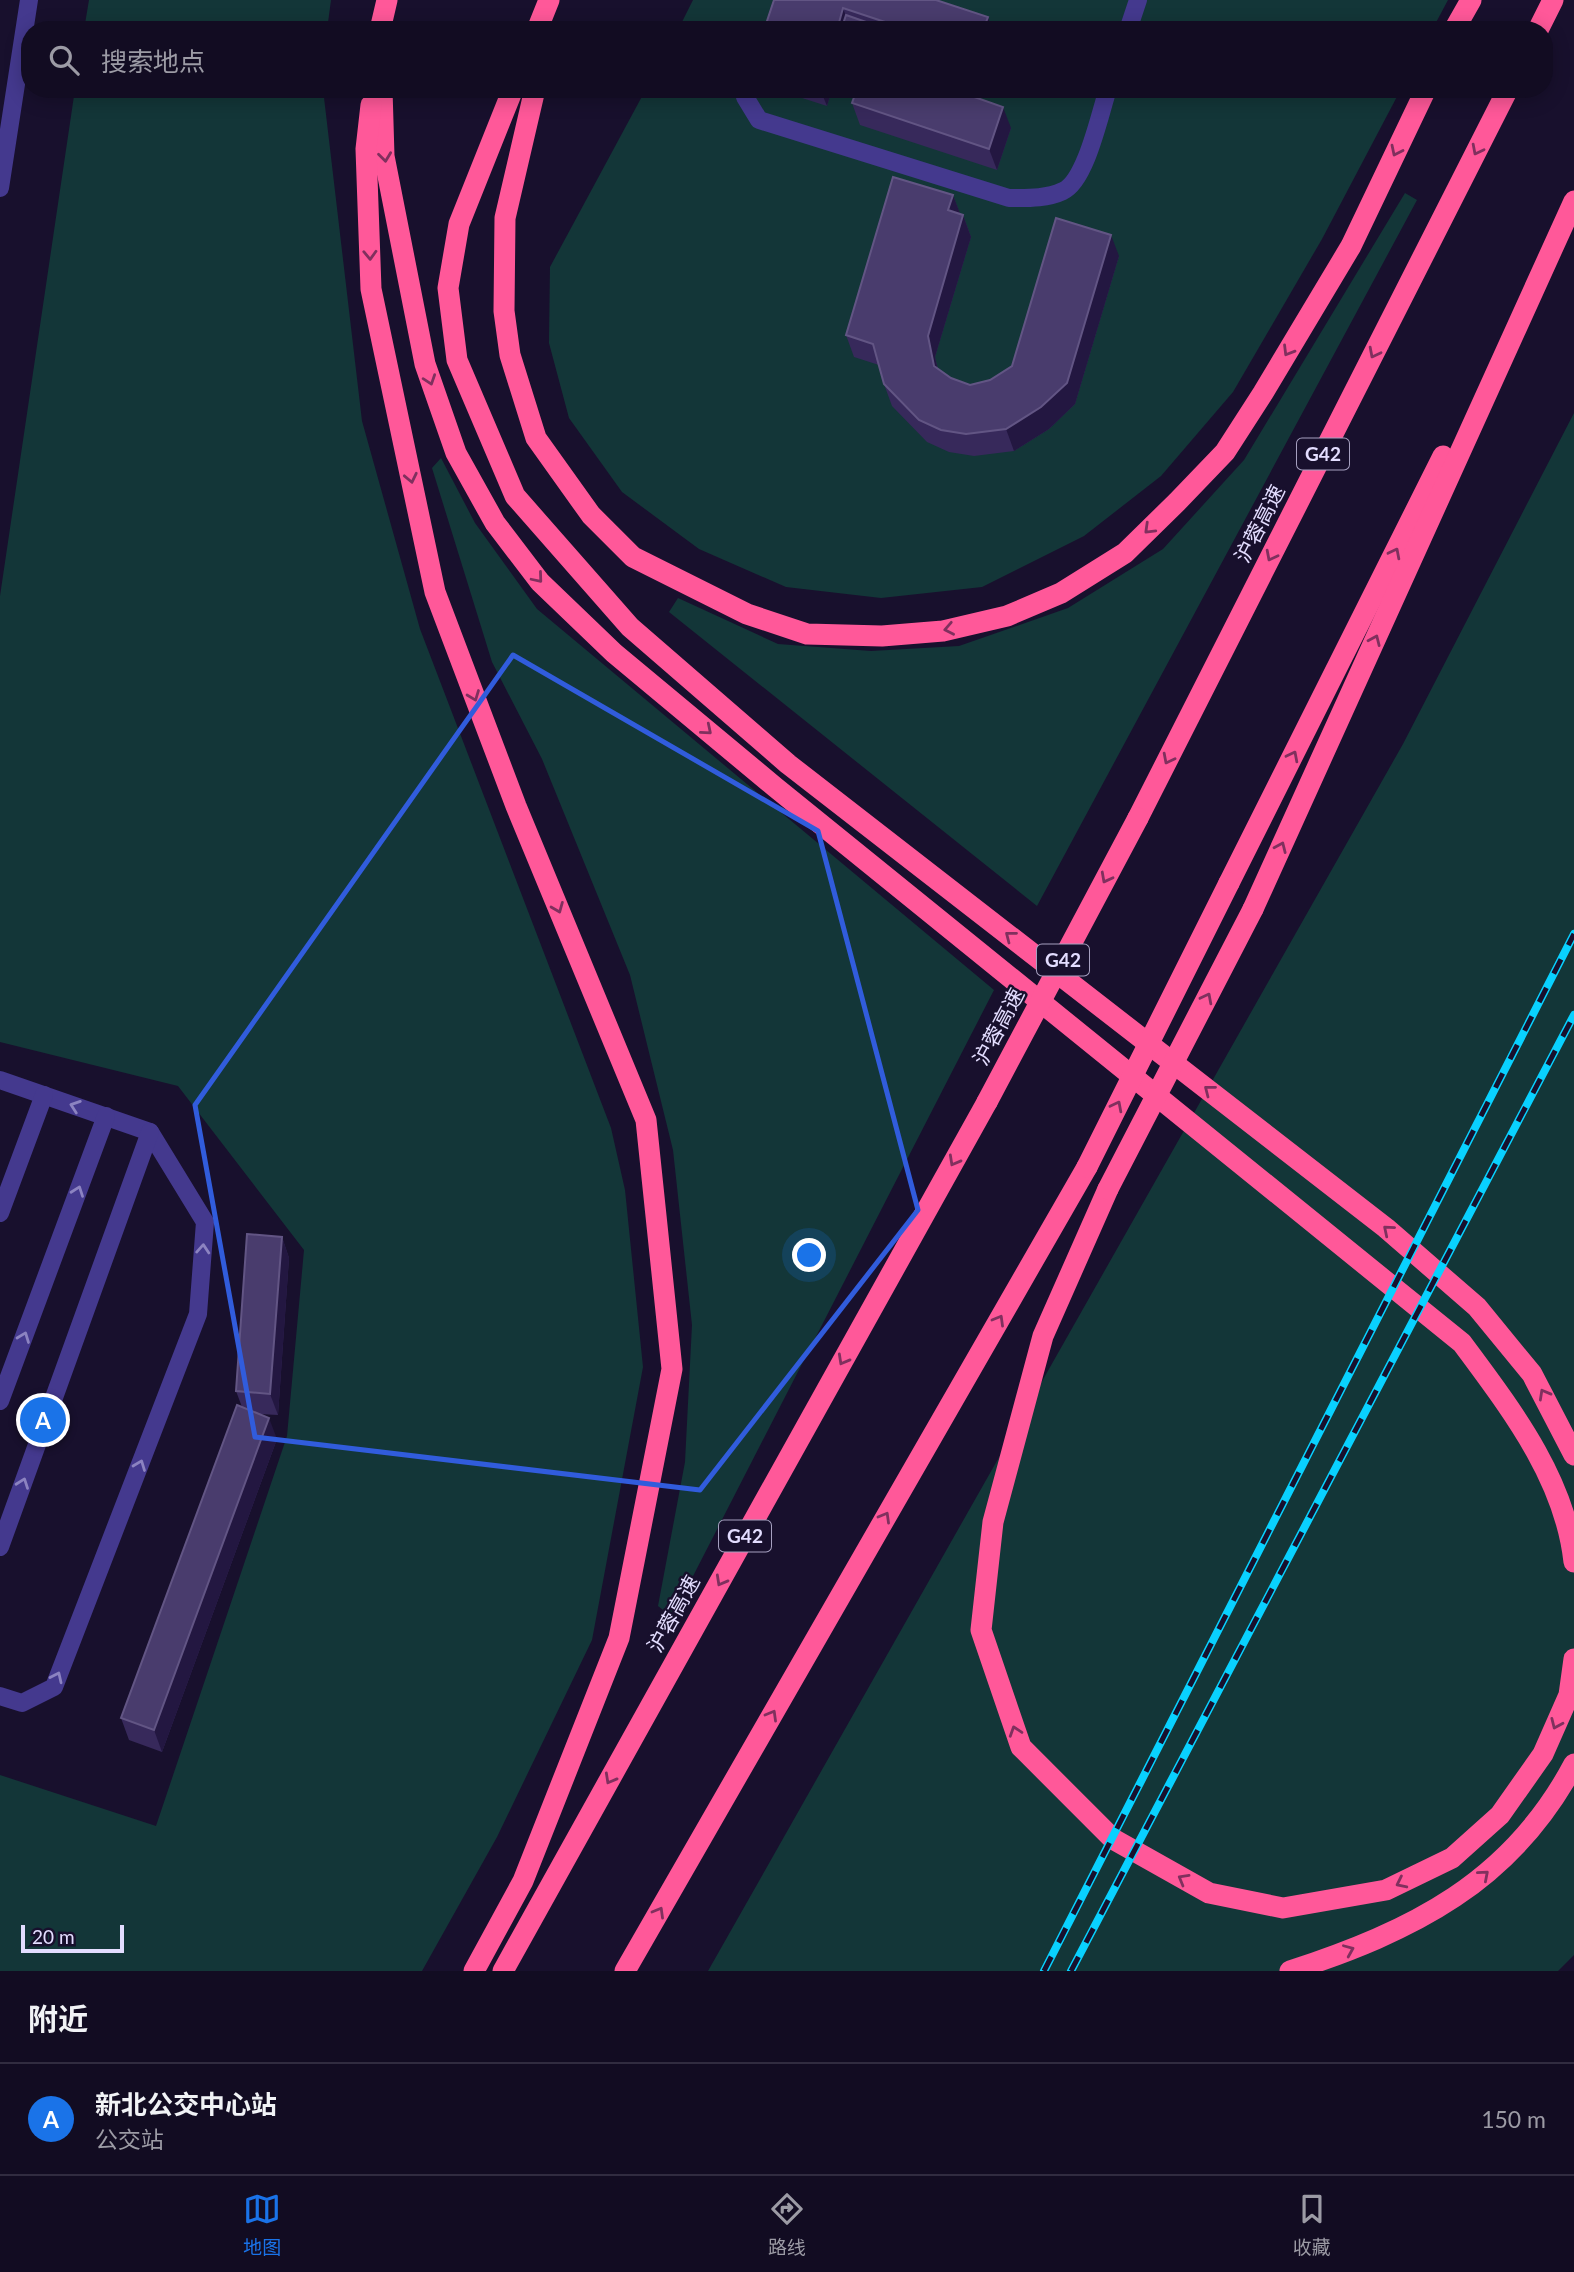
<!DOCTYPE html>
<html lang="zh">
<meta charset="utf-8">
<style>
:root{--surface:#120c22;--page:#1b152a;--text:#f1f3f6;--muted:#9c9ba5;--line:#312c40;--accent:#1a73e8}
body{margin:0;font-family:Lato,"Noto Sans SC",sans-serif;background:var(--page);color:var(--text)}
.scale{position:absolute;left:21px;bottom:18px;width:103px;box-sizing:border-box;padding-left:7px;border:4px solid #e3ddff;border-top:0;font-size:19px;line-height:24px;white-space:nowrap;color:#e3ddff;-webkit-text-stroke:5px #18102d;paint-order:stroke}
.you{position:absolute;left:810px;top:1256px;width:24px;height:24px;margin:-18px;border:5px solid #fff;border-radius:50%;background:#1a73e8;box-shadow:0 0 0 10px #1a73e833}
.badge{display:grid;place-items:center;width:46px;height:46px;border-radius:50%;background:var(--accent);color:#fff;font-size:23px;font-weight:700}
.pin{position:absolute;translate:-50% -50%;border:4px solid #fff;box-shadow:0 2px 7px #0006}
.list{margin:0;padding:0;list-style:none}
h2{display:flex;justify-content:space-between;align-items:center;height:91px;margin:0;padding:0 28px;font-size:30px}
h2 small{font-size:23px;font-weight:400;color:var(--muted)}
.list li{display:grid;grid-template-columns:46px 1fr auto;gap:21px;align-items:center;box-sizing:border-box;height:112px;padding:0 28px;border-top:2px solid var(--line)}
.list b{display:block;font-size:26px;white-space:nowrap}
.list p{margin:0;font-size:23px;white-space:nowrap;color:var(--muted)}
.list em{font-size:23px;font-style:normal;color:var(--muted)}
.icon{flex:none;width:38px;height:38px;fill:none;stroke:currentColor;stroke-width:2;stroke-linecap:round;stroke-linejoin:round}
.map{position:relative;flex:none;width:1574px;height:1971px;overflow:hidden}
.search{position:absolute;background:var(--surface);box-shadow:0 4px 18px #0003;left:21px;right:21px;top:21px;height:77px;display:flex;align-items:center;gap:18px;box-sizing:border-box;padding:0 24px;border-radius:28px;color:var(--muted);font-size:26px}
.sheet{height:203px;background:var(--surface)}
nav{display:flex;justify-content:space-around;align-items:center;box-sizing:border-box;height:98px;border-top:2px solid var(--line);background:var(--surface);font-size:19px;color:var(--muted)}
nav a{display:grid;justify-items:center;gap:4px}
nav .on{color:var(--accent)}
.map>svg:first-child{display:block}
</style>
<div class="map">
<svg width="1574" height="1971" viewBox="0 0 1574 1971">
<rect width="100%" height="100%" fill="#18102d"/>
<!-- green -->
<g fill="#133638">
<path d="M89,0H331L327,30H84Z"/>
<path d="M693,0H1448L1432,30H678Z"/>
<path d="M75,89H323L362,421L420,629L611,1128L625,1190L643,1367L592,1640L497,1837L422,1971H0V1775L156,1826L287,1436L304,1250L178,1086L0,1042V596Z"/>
<path d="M646,89H1401L1322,239L1233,392L1161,476L1084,536L982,587L881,598L786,587L699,549L622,492L569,418L549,343L550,267Z"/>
<path d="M1405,193L1417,200L1037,906L669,612L678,598L778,644L871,651L959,646L1068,608L1163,549L1244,460Z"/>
<path d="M1574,413V1955L1558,1971H708L1403,744Z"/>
<path d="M441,458L475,523L537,609L994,990L672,1617L658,1606L685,1462L692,1325L673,1150L630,975L542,759L492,662L432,468Z"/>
</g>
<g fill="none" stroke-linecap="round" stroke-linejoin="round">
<!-- minor -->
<g stroke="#44398e" stroke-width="18">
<path d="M1128,30L1138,0"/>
<path d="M748,89L745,97L759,120L1009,198C1027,198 1046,199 1063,191C1086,181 1100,113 1108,89"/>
<path d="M0,188L29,0"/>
<path d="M0,1080L150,1132L205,1222L198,1314L54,1687L22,1703L0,1696"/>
<path d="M0,1213L44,1095"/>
<path d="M0,1401L106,1116"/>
<path d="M0,1547L150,1132"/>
</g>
<!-- highway -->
<g stroke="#ff5899" stroke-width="21">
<path d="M380,30L387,0"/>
<path d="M537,30L549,0"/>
<path d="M1454,30L1471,0"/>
<path d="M1538,30L1553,0"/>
<path d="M382,89L384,156L425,364L456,453L495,523L540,582L614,653L775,787L1462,1343C1510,1408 1565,1478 1574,1562"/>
<path d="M513,89L459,224L448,288L457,360L515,496L630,627L788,764L1386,1228L1477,1307L1532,1374L1574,1455"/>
<path d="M535,89L505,218L504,311L510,355L536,438L591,515L633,557L747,614L807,634L882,636L943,631L1007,616L1061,593L1125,553L1177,502L1225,452L1263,393L1351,246L1426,89"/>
<path d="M371,105L366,149L371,289L435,592L516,806L646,1120L672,1369L619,1638L523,1881L474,1971"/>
<path d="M1138,818L1508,89"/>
<path d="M1229,883L1443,456"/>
<path d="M1253,909L1574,201"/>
<path d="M1108,1189L1043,1336L993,1522L981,1630L1021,1747L1113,1839L1209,1893L1283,1908L1386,1890L1452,1858L1500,1815L1543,1754L1569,1695L1574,1659"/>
<path d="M503,1971L987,1102"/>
<path d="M625,1971L1087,1167"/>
<path d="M1290,1971C1412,1931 1511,1883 1574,1764"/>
</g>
<defs>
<g id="rail">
<path d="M1044,1971L1574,934"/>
<path d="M1071,1971L1574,1015"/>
</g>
</defs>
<!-- rail casing -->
<use href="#rail" stroke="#09d1ff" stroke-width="8"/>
<!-- rail -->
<use href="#rail" stroke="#18102d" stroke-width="5" stroke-dasharray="16" stroke-linecap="butt"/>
<!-- highway-bridge -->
<g stroke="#ff5899" stroke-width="21">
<path d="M987,1102L1138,818"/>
<path d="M1087,1167L1229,883"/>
<path d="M1108,1189L1253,909"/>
</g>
</g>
<!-- wall -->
<g fill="#37295b">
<path d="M774,0L988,17L992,30H764Z"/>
<path d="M774,89H832L827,106Z"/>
<path d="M847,89H979L976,97L1011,128L997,170L860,125L852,103L856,92Z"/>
<path d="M953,195L960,214L963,215L971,237L935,357L938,369L951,378L970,385L990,380L1012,366L1119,256L1075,404L1049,429L1014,451L974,456L949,452L927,442L892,406L884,384L879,365L854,357L846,335Z"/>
<path d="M282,1237L289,1258L278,1415L259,1414L277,1439L162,1752L129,1740L121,1718L242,1407L236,1391Z"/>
</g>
<!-- shaded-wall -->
<g fill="#231741">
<path d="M843,8L851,30H837Z"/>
<path d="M988,17L992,30H983Z"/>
<path d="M820,89H832L827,106Z"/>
<path d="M964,89H979L971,114L963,93Z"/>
<path d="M1003,107L1011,128L997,170L989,149Z"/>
<path d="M953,195L961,216L948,210Z"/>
<path d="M963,215L971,237L935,357L942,388L934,366L928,336Z"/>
<path d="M1111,235L1119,256L1075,404L1049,429L1014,451L1006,429Z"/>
<path d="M282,1237L289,1258L278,1415L270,1394Z"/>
<path d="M269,1418L277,1439L162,1752L154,1730Z"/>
</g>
<!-- building -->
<g fill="#493c6d" stroke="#625584" stroke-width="2">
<path d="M774,0H936L988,17L983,30H896L897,26L843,8L837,30H764Z"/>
<path d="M846,15L889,30H841Z"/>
<path d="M857,89H964L963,93L1003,107L989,149L852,103Z"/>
<path d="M893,177L953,195L948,210L963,215L928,336L934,366L951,378L970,385L990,380L1012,366L1056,218L1111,235L1067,383L1041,407L1006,429L966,434L941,430L919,420L884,384L873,344L846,335Z"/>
<path d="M247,1234L282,1237L270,1394L236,1391Z"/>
<path d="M237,1405L269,1418L154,1730L121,1718Z"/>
</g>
<!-- one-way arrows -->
<defs><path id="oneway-chevron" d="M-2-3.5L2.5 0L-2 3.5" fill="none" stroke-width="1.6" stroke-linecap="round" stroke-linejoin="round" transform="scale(1.75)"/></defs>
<g stroke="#80305e">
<use href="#oneway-chevron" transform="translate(1477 150) rotate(117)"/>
<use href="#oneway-chevron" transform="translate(1396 151) rotate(116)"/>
<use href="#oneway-chevron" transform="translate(385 157) rotate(83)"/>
<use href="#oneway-chevron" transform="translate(370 255) rotate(88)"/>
<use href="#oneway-chevron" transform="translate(1288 351) rotate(121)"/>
<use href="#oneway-chevron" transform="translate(1374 353) rotate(117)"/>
<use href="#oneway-chevron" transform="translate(430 380) rotate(71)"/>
<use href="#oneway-chevron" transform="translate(411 478) rotate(78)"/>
<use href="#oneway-chevron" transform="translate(1149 529) rotate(136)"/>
<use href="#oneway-chevron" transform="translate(1395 553) rotate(-63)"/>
<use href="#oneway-chevron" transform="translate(1271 556) rotate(117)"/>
<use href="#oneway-chevron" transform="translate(538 578) rotate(50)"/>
<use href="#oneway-chevron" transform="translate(949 629) rotate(169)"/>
<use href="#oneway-chevron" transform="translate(1375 640) rotate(-66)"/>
<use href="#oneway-chevron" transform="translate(474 696) rotate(69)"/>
<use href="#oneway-chevron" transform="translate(707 730) rotate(40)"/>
<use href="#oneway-chevron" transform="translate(1293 756) rotate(-63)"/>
<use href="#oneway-chevron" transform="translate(1168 759) rotate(117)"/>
<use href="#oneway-chevron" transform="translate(1281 847) rotate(-66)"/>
<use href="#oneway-chevron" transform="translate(1106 878) rotate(118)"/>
<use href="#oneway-chevron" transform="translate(558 908) rotate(68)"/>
<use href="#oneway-chevron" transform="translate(1010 936) rotate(-142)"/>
<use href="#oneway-chevron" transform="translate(1207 998) rotate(-63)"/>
<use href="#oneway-chevron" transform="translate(1209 1090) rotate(-142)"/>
<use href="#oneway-chevron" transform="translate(1117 1106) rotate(-63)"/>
<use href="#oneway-chevron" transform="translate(954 1161) rotate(119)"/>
<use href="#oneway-chevron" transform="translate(1388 1230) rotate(-140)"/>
<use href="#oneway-chevron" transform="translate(999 1320) rotate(-60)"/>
<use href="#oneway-chevron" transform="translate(843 1360) rotate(119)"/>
<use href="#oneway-chevron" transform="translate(1544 1394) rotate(-119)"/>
<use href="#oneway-chevron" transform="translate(885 1517) rotate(-60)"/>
<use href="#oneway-chevron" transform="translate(721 1581) rotate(119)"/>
<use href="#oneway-chevron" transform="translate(772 1715) rotate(-60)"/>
<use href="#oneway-chevron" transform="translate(1556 1724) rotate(114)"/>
<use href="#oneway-chevron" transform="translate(1015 1731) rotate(-108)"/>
<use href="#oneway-chevron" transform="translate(610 1779) rotate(119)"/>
<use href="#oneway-chevron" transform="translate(1484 1875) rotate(-41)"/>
<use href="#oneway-chevron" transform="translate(1183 1879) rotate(-150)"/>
<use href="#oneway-chevron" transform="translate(1401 1883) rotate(154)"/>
<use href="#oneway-chevron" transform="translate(659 1912) rotate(-60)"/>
<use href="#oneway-chevron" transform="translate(1349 1950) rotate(-23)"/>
</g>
<g stroke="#8c83c1">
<use href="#oneway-chevron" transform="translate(75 1106) rotate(-161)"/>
<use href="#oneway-chevron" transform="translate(78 1191) rotate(-70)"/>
<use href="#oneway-chevron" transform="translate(203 1249) rotate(-86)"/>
<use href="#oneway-chevron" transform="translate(24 1337) rotate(-69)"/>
<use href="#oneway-chevron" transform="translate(140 1465) rotate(-69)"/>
<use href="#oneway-chevron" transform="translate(23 1483) rotate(-70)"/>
<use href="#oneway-chevron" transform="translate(57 1677) rotate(-65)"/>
</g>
<!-- marked area -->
<path fill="none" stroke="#315cdc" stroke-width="5" stroke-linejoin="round" d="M513,655L818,831L918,1210L700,1490L255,1437L195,1105Z"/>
<g text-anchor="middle" stroke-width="5" stroke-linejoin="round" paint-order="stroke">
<!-- shield labels -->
<g fill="#18102d" stroke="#a6a0c0" stroke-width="2">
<rect x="1297" y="438.5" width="52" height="31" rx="5"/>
<rect x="1037" y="944.5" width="52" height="31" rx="5"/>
<rect x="719" y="1520.5" width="52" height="31" rx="5"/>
</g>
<g font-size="19" font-weight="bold" fill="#e3ddff">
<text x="1323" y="461">G42</text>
<text x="1063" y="967">G42</text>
<text x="745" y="1543">G42</text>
</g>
<!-- street labels -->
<g font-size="21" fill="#e3ddff" stroke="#18102d">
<text transform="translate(1260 524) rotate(-63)" y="7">沪蓉高速</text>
<text transform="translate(999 1027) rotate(-62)" y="7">沪蓉高速</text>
<text transform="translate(674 1614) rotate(-61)" y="7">沪蓉高速</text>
</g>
</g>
</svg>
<div class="scale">20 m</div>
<div class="you"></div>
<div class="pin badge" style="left:43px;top:1420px">A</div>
<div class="search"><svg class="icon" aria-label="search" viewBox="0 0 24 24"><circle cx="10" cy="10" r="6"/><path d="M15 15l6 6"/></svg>搜索地点</div>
</div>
<section class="sheet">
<h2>附近<small></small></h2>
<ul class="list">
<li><span class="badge">A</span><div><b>新北公交中心站</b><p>公交站</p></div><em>150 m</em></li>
</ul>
</section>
<nav>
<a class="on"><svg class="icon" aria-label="map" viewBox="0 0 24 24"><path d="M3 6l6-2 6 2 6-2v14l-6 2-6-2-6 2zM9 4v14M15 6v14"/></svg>地图</a>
<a><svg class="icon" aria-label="directions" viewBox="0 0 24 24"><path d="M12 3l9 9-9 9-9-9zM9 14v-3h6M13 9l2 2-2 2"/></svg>路线</a>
<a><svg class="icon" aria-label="saved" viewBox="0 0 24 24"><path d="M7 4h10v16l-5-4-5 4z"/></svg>收藏</a>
</nav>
